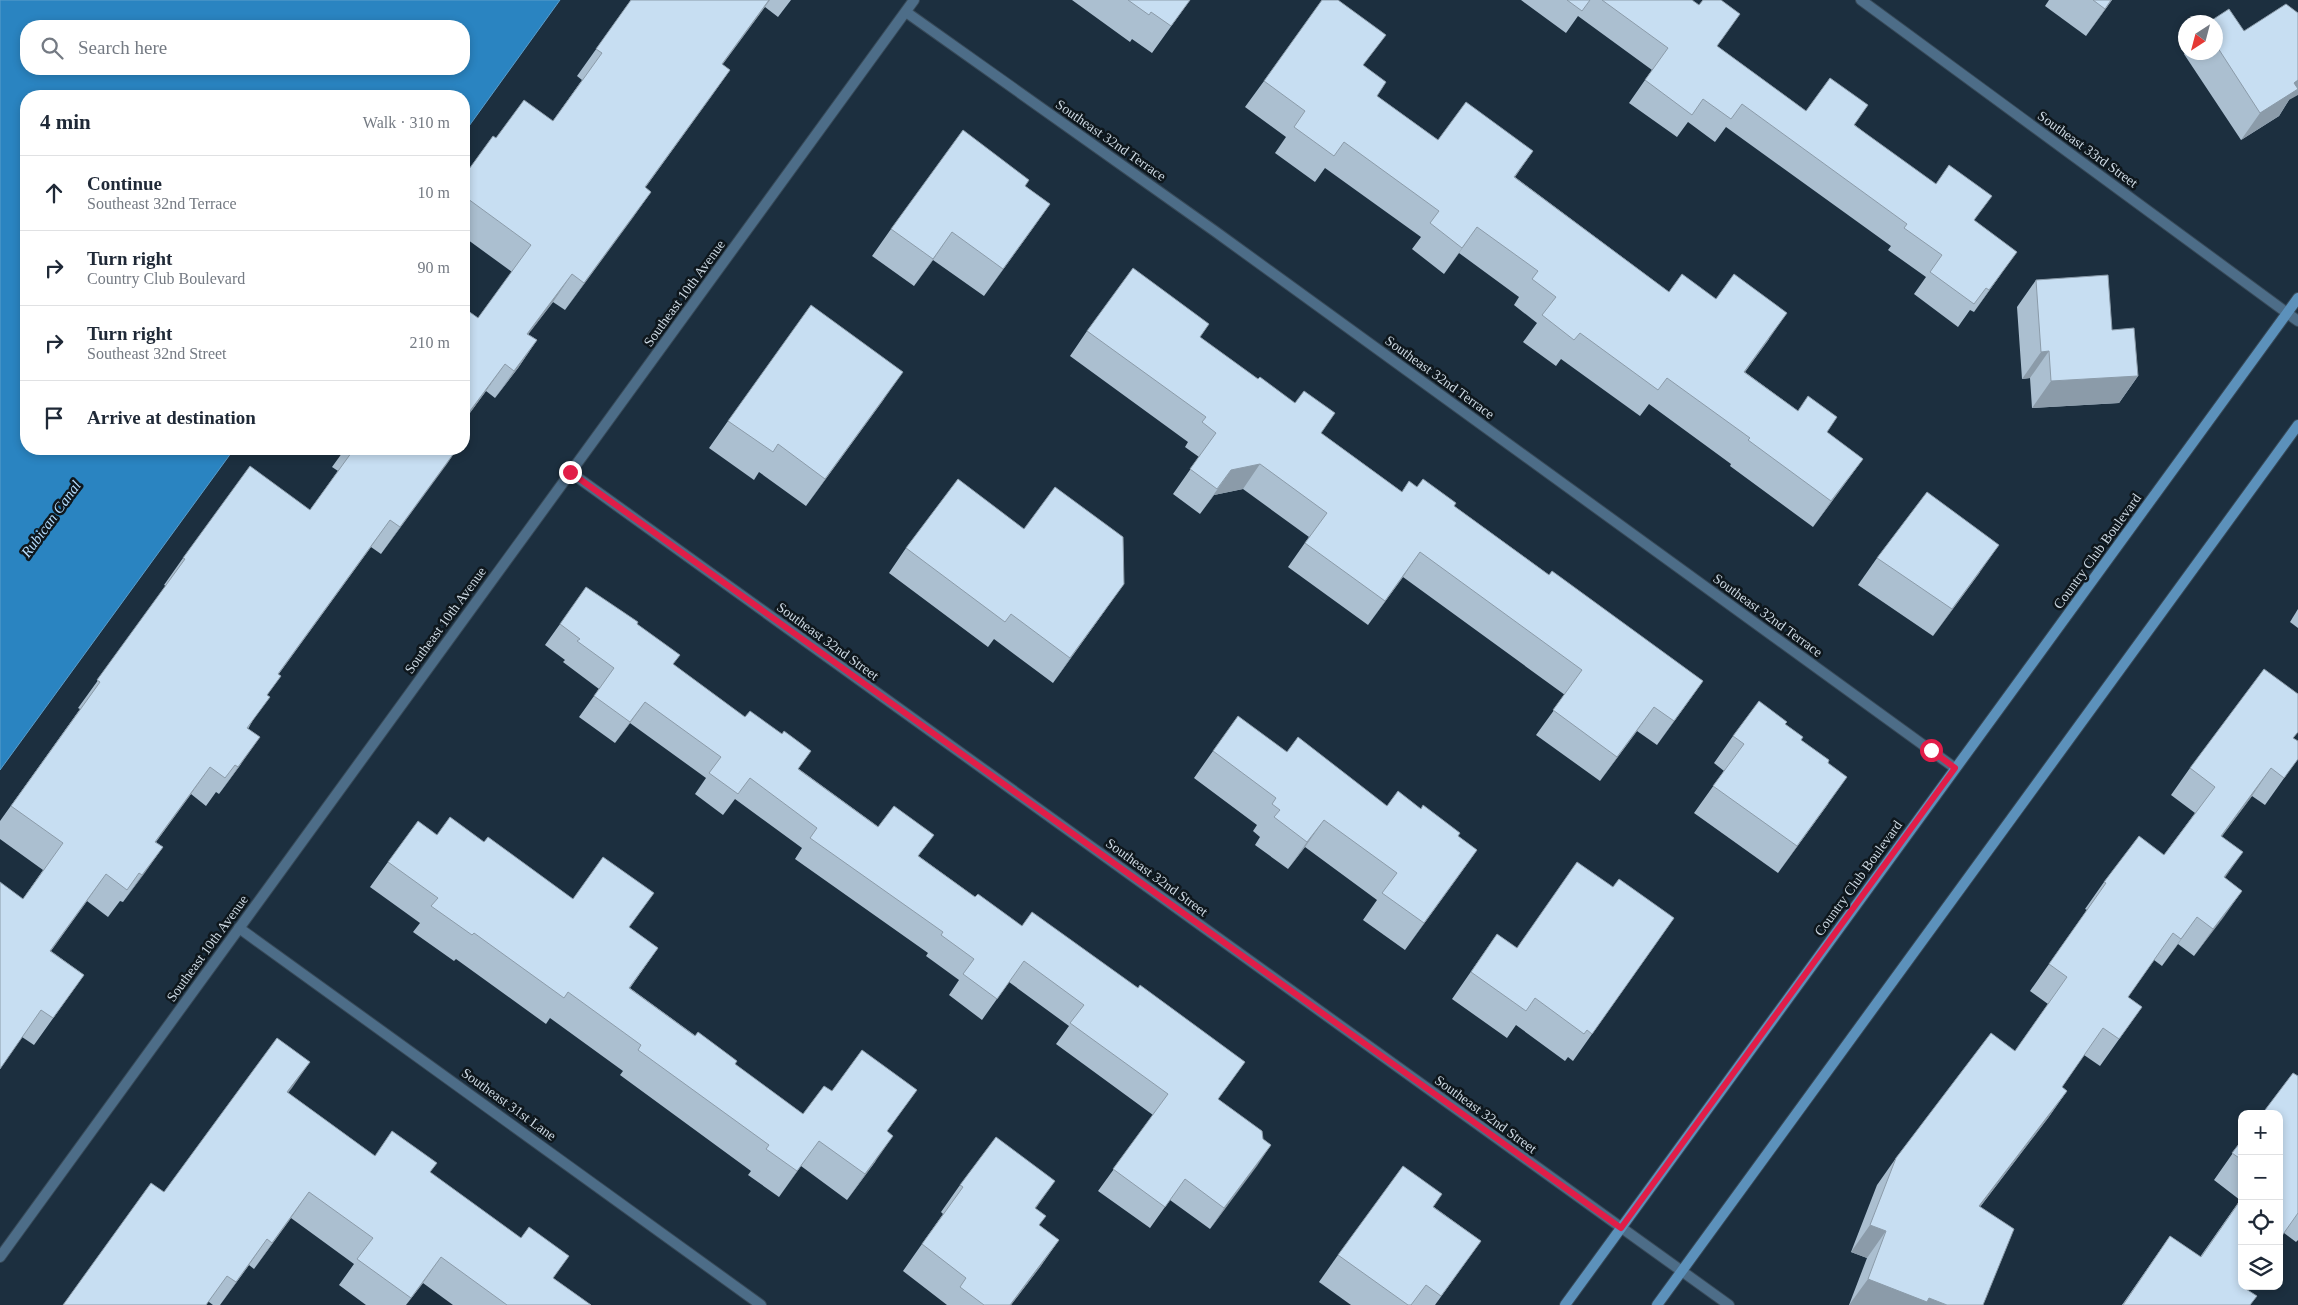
<!DOCTYPE html>
<meta charset="utf-8">
<style>
:root{--surface:#fff;--page:#f2f2f3;--text:#1f2937;--muted:#747a83;--line:#e0e1e3}
body{margin:0;font-family:"Times New Roman",serif;background:var(--page);color:var(--text)}
.controls{position:absolute;right:15px;bottom:15px;display:grid;overflow:hidden;border-radius:10px;box-shadow:0 2px 8px #0003}
.controls button{width:45px;height:45px;display:grid;place-items:center;padding:0;border:0;border-bottom:1px solid var(--line);background:var(--surface);color:var(--text);font:25px sans-serif}
.compass{position:absolute;left:2178px;top:15px;width:45px;height:45px;border-radius:50%;background:var(--surface);box-shadow:0 2px 8px #0003;rotate:216deg}
.stop{position:absolute;width:15px;height:15px;margin:-11px;border:4px solid #e11d48;border-radius:50%;background:#fff}
.stop.end{background:#e11d48;border-color:#fff;box-shadow:0 1px 5px #0008}
.list{margin:0;padding:0;list-style:none}
h2{display:flex;justify-content:space-between;align-items:center;height:65px;margin:0;padding:0 20px;font-size:21px}
h2 small{font-size:16px;font-weight:400;color:var(--muted)}
.list li{display:grid;grid-template-columns:32px 1fr auto;gap:15px;align-items:center;box-sizing:border-box;height:75px;padding:0 20px;border-top:1px solid var(--line)}
.list b{display:block;font-size:19px;white-space:nowrap}
.list p{margin:0;font-size:16px;white-space:nowrap;color:var(--muted)}
.list em{font-size:16px;font-style:normal;color:var(--muted)}
.icon{flex:none;width:28px;height:28px;fill:none;stroke:currentColor;stroke-width:2;stroke-linecap:round;stroke-linejoin:round}
.map{position:relative;flex:none;width:2298px;height:1305px;overflow:hidden}
.search{position:absolute;background:var(--surface);box-shadow:0 2px 8px #0003;left:20px;top:20px;width:450px;height:55px;display:flex;align-items:center;gap:12px;box-sizing:border-box;padding:0 18px;border-radius:20px;color:var(--muted);font-size:19px}
.panel{position:absolute;background:var(--surface);box-shadow:0 2px 8px #0003;left:20px;top:90px;width:450px;height:365px;border-radius:20px}
.map>svg:first-child{display:block}
</style>
<div class="map">
<svg width="2298" height="1305" viewBox="0 0 2298 1305">
<rect width="100%" height="100%" fill="#1c2f3f"/>
<!-- water -->
<path fill="#2a84c1" stroke="#5b9dcb" fill-rule="evenodd" d="M0,0H560L464,133V96H26V449H234L0,770ZM26,26H464V69H26Z"/>
<g fill="none" stroke-linecap="round" stroke-linejoin="round">
<defs>
<g id="minor">
<path d="M1861,0L2298,321"/>
<path d="M906,12L1216,232L1955,768"/>
<path d="M570,472L1729,1305"/>
<path d="M239,928L761,1305"/>
<path d="M0,1257L914,0"/>
</g>
<g id="secondary">
<path d="M1565,1305L2298,298"/>
<path d="M1657,1305L2298,425"/>
</g>
</defs>
<!-- minor casing -->
<use href="#minor" stroke="#384a59" stroke-width="12"/>
<!-- secondary casing -->
<use href="#secondary" stroke="#384a59" stroke-width="12"/>
<!-- minor -->
<use href="#minor" stroke="#4d6d88" stroke-width="10"/>
<!-- secondary -->
<use href="#secondary" stroke="#5c91bb" stroke-width="10"/>
</g>
<!-- wall -->
<g fill="#abbfd0">
<path d="M631,0H791L778,17L765,7L722,65L730,70L645,188L651,192L565,310L553,302L528,334L537,340L518,368L495,398L486,391L464,421V308L478,318L512,272L464,237V176L496,138L553,121L582,80L577,76Z"/>
<path d="M1072,0H1190L1152,53L1132,39L1130,42Z"/>
<path d="M1521,0H1692L1717,46L1806,111L1855,125L1974,221L2001,274L1974,312L1970,310L1958,327L1914,294L1926,277L1888,250L1891,246L1726,127L1715,142L1688,122L1677,137L1629,103L1652,70L1578,16L1566,33Z"/>
<path d="M2049,0H2112L2086,36L2045,6Z"/>
<path d="M2216,22L2289,100L2279,116L2241,140L2184,54L2186,52H2216Z"/>
<path d="M1364,66L1377,96L1438,140L1533,151L1515,177L1669,292L1769,339L1745,372L1863,459L1813,527L1730,466L1731,464L1649,404L1640,416L1561,359L1556,366L1523,342L1537,323L1514,305L1519,297L1459,253L1444,274L1412,249L1421,237L1325,168L1315,182L1275,153L1286,137L1245,107L1264,81Z"/>
<path d="M1025,186L1050,204L984,296L933,260L914,286L872,256L891,229Z"/>
<path d="M2036,280L2112,330L2138,376L2119,403L2032,408L2030,378L2022,379L2017,307Z"/>
<path d="M1087,331L1200,337L1321,433L1402,492L1417,487L1454,506L1549,575L1703,681L1657,745L1637,731L1600,781L1536,735L1565,695L1403,577L1368,625L1288,567L1309,537L1243,489L1214,495L1200,514L1173,494L1199,457L1185,447L1188,442L1070,356Z"/>
<path d="M884,399L806,506L759,472L754,480L709,448L728,421Z"/>
<path d="M345,449H457L381,554L371,547L278,675L248,729L241,764L219,794L216,792L206,806L191,794L156,842L163,847L123,902L120,901L108,917L87,901L51,951L84,975L34,1045L22,1037L23,899L43,870L0,839V821L80,709L78,708L166,586L164,585L183,558L310,510L338,471L332,467Z"/>
<path d="M906,548L1106,609L1053,683L994,639L988,647L889,573Z"/>
<path d="M1877,558L1980,572L1933,636L1858,585Z"/>
<path d="M2298,609V628L2290,622Z"/>
<path d="M560,624H637L673,664L799,769L975,897L1022,926L1138,988L1245,1062L1218,1099L1263,1139L1271,1145L1210,1229L1170,1200L1150,1228L1098,1191L1153,1115L1056,1044L1069,1026L1009,982L982,1020L949,995L959,980L926,956L928,953L795,859L802,848L735,799L723,815L695,794L706,778L630,723L615,743L579,717L599,689L563,662L565,660L545,645Z"/>
<path d="M1785,724L1801,740L1828,763V804L1778,873L1694,813L1724,771L1714,763L1733,736Z"/>
<path d="M2294,739L2287,774L2265,805L2252,796L2222,836L2225,878L2242,891L2194,956L2178,944L2162,966L2154,960L2128,997L2142,1007L2100,1066L2084,1055L2062,1087L2067,1091L2048,1118L1980,1207L1983,1305H1849L1867,1258L1851,1252L1877,1185L1896,1158L2015,1051L2048,1004L2030,991L2087,910L2085,909L2104,882L2164,855L2195,813L2171,795L2190,768Z"/>
<path d="M1213,751L1287,752L1387,806L1421,809L1477,850L1405,950L1363,920L1377,900L1305,847L1288,869L1255,845L1260,837L1253,831L1257,825L1194,778Z"/>
<path d="M437,835L484,842L573,899L629,927L658,948L630,988L803,1114L887,1132L875,1162L847,1200L801,1166L779,1197L748,1175L751,1171L620,1075L623,1071L550,1018L546,1024L456,959L454,961L413,932L420,923L370,887L388,862Z"/>
<path d="M1613,887L1674,918L1573,1061L1568,1057L1565,1061L1516,1025L1507,1038L1452,999L1497,934L1517,948Z"/>
<path d="M2298,1076V1240L2296,1242L2284,1233Z"/>
<path d="M288,1093L375,1156L430,1172L553,1278L591,1305H453L423,1283L406,1305H366L339,1285L354,1264L291,1218L254,1269L249,1265L220,1305H213L209,1302L164,1192Z"/>
<path d="M2242,1140V1286L2246,1289L2250,1305H2122L2170,1236L2200,1257L2240,1200L2214,1180Z"/>
<path d="M960,1185L1036,1209L1039,1225L1059,1240L1040,1267L1011,1305H947L903,1271L943,1214L941,1212Z"/>
<path d="M1434,1207L1481,1241L1435,1305H1351L1319,1282L1338,1255Z"/>
</g>
<!-- shaded-wall -->
<g fill="#8b9ba9">
<path d="M769,0H770L703,91L722,64Z"/>
<path d="M2111,0H2112L2086,36Z"/>
<path d="M730,70L711,97L626,214L645,187Z"/>
<path d="M2298,80V95L2289,100L2279,116L2241,140L2260,113L2294,83Z"/>
<path d="M651,192L632,219L565,310L584,283Z"/>
<path d="M1050,204L1031,231L984,296L1003,269Z"/>
<path d="M1477,227L1459,253L1444,274L1462,248Z"/>
<path d="M952,232L933,260L914,286Z"/>
<path d="M2017,252L2001,274L1974,312L1989,290Z"/>
<path d="M572,274L553,302L508,361L527,334Z"/>
<path d="M1787,313L1769,339L1726,398L1744,372Z"/>
<path d="M537,340L518,368L495,398L514,371Z"/>
<path d="M2049,351L2030,378L2022,379L2041,352Z"/>
<path d="M505,364L486,391L464,421V419Z"/>
<path d="M903,372L884,399L806,506L825,479Z"/>
<path d="M2138,376L2119,403L2032,408L2051,381Z"/>
<path d="M457,449L447,464L381,554L400,527Z"/>
<path d="M1863,459L1844,485L1813,527L1831,501Z"/>
<path d="M1260,464L1243,489L1214,495L1200,514L1231,470Z"/>
<path d="M390,520L371,547L259,701L278,674Z"/>
<path d="M1999,545L1980,572L1933,636L1952,609Z"/>
<path d="M1420,552L1403,577L1368,625L1385,601Z"/>
<path d="M1124,584L1106,609L1053,683L1070,658Z"/>
<path d="M1703,681L1686,705L1657,745L1674,721Z"/>
<path d="M645,702L630,723L615,743L630,722Z"/>
<path d="M1654,707L1637,731L1600,781L1617,757Z"/>
<path d="M260,737L241,764L219,794L238,767Z"/>
<path d="M210,767L191,794L136,869L155,842Z"/>
<path d="M2271,768L2252,796L2202,863L2221,836Z"/>
<path d="M1847,777L1828,804L1778,873L1797,846Z"/>
<path d="M1324,820L1305,847L1288,869L1307,842Z"/>
<path d="M163,847L144,874L123,902L142,875Z"/>
<path d="M1477,850L1458,877L1405,950L1424,923Z"/>
<path d="M2243,852L2224,879V877Z"/>
<path d="M106,874L87,901L31,978L50,951Z"/>
<path d="M2242,891L2223,918L2194,956L2213,929Z"/>
<path d="M2197,917L2178,944L2162,966L2181,939Z"/>
<path d="M310,1062L292,1088L269,1118L287,1092Z"/>
<path d="M2067,1091L2048,1118L1960,1233L1979,1206Z"/>
<path d="M893,1136L875,1162L847,1200L865,1174Z"/>
<path d="M819,1141L801,1166L779,1197L797,1171Z"/>
<path d="M1271,1145L1257,1166L1210,1229L1224,1208Z"/>
<path d="M1055,1181L1036,1208L1016,1235L1035,1208Z"/>
<path d="M309,1192L291,1218L254,1269L272,1243Z"/>
<path d="M1870,1225L1886,1231L1867,1258L1851,1252Z"/>
<path d="M267,1239L249,1265L220,1305L236,1282Z"/>
<path d="M1059,1240L1040,1267L1011,1305H1010Z"/>
<path d="M441,1257L423,1283L406,1305L411,1298Z"/>
<path d="M1868,1279L1929,1298L1947,1305H1849Z"/>
</g>
<!-- building -->
<g fill="#c7def2" stroke="#8b9ba9">
<path d="M631,0H769L722,64L730,70L645,187L651,192L584,283L572,274L527,334L537,340L514,371L505,364L464,419V308L478,318L531,245L464,196V176L493,136L496,138L524,100L553,121L602,53L596,49Z"/>
<path d="M1128,0H1190L1171,26L1151,12L1149,15Z"/>
<path d="M1322,0H1338L1386,35L1363,65L1386,82L1377,96L1438,140L1466,102L1533,151L1514,177L1669,292L1682,274L1716,299L1734,274L1787,313L1744,372L1798,411L1808,396L1837,417L1827,432L1863,459L1831,501L1748,440L1750,438L1667,378L1658,390L1580,333L1574,340L1542,315L1556,297L1532,279L1538,271L1477,227L1462,248L1430,223L1439,211L1344,142L1334,156L1294,127L1305,111L1264,81Z"/>
<path d="M1567,0H1590L1582,11Z"/>
<path d="M1602,0H1692L1699,5L1703,0H1721L1740,14L1717,46L1806,111L1830,78L1868,105L1854,125L1936,184L1949,165L1992,196L1974,220L2017,252L1989,290L1986,288L1974,304L1930,272L1942,255L1904,228L1907,224L1742,104L1731,119L1703,99L1692,115L1645,80L1668,48Z"/>
<path d="M2093,0H2111L2105,9Z"/>
<path d="M2286,4L2298,13V80L2294,83L2298,89L2260,113L2216,45V22H2209L2229,9L2244,31Z"/>
<path d="M963,130L1029,180L1025,186L1050,204L1003,269L952,232L933,259L891,229Z"/>
<path d="M1133,268L1209,324L1200,337L1258,379L1260,377L1295,403L1304,391L1335,413L1321,433L1402,492L1409,481L1417,487L1423,479L1456,503L1454,506L1549,575L1552,571L1703,681L1674,721L1654,707L1617,757L1553,710L1582,670L1420,552L1385,601L1305,543L1327,513L1260,464L1231,470L1217,489L1190,469L1216,433L1202,422L1206,417L1087,331Z"/>
<path d="M2108,275L2112,330L2134,328L2138,376L2051,381L2049,351L2041,352L2036,280Z"/>
<path d="M811,305L903,372L825,479L778,444L773,452L728,421Z"/>
<path d="M354,449H457L400,527L390,520L278,674L281,676L267,695L270,697L247,728L260,737L238,767L235,765L225,778L210,767L155,842L163,847L142,875L139,873L127,890L106,874L50,951L84,975L53,1018L41,1010L0,1069V882L23,899L63,843L11,806L100,682L97,680L185,559L183,558L250,466L310,510Z"/>
<path d="M958,479L1024,529L1055,487L1123,537L1124,584L1070,658L1011,614L1005,622L906,548Z"/>
<path d="M1927,492L1999,545L1952,609L1877,558Z"/>
<path d="M586,587L638,622L637,624L680,655L673,664L745,717L750,711L782,734L784,731L811,751L798,769L878,827L894,806L934,835L918,856L975,897L978,894L1022,926L1032,912L1138,988L1140,985L1245,1062L1218,1099L1262,1131L1263,1139L1271,1145L1224,1208L1185,1179L1165,1207L1113,1169L1168,1094L1070,1023L1084,1005L1024,961L997,999L963,974L974,959L941,935L943,932L810,838L817,828L750,778L738,794L709,773L721,757L645,702L630,722L594,696L614,668L577,641L580,639L560,624Z"/>
<path d="M2264,669L2298,694V732L2293,738L2298,741V759L2284,778L2271,768L2221,836L2243,852L2224,877L2242,891L2213,929L2197,917L2181,939L2173,933L2128,997L2142,1007L2119,1039L2103,1028L2062,1087L2067,1091L1979,1206L2014,1229L1983,1305H1947L1929,1298L1927,1302L1868,1279L1886,1231L1870,1225L1896,1158L1991,1033L2015,1051L2067,977L2049,964L2106,883L2104,882L2139,836L2164,855L2215,787L2190,768Z"/>
<path d="M1759,701L1787,722L1785,724L1803,737L1801,740L1829,760L1828,763L1847,777L1797,846L1713,786L1744,744L1733,736Z"/>
<path d="M1238,716L1287,752L1298,737L1387,806L1398,791L1421,809L1423,805L1460,833L1458,836L1477,850L1424,923L1382,893L1397,873L1324,820L1307,842L1274,817L1280,810L1272,804L1276,798L1213,751Z"/>
<path d="M450,817L484,842L488,837L573,899L603,857L654,893L629,927L658,948L629,988L695,1036L698,1032L737,1061L735,1064L803,1114L824,1086L832,1091L862,1050L917,1090L887,1131L893,1136L865,1174L819,1141L797,1171L766,1149L769,1145L638,1050L641,1045L568,992L564,998L474,933L472,935L431,906L438,898L388,862L418,821L437,835Z"/>
<path d="M1577,862L1613,887L1619,879L1674,918L1592,1034L1587,1030L1584,1034L1535,998L1526,1011L1471,972L1497,934L1517,948Z"/>
<path d="M277,1038L310,1062L287,1092L375,1156L392,1131L437,1163L430,1172L521,1238L529,1227L569,1256L553,1278L591,1305H507L441,1257L411,1298L357,1259L373,1238L309,1192L272,1243L267,1239L236,1282L227,1276L206,1305H63L151,1183L164,1192Z"/>
<path d="M2293,1073L2298,1076V1213L2279,1240V1114H2262Z"/>
<path d="M996,1137L1055,1181L1035,1208L1046,1216L1039,1225L1059,1240L1010,1305H984L960,1287L966,1278L922,1244L963,1187L960,1185Z"/>
<path d="M2242,1140V1160L2232,1153Z"/>
<path d="M1403,1166L1442,1194L1433,1207L1481,1241L1441,1296L1426,1285L1411,1305H1408L1338,1255Z"/>
<path d="M2242,1198V1286H2247L2246,1289L2257,1296L2250,1305H2123L2170,1236L2201,1257Z"/>
</g>
<g fill="none" stroke-linecap="round" stroke-linejoin="round">
<!-- route -->
<path stroke="#e11d48" stroke-width="6" d="M570,472L1621,1228L1955,768L1931,750"/>
</g>
<g text-anchor="middle" stroke-width="5" stroke-linejoin="round" paint-order="stroke">
<!-- street labels -->
<g font-size="14" fill="#ccd8e2" stroke="#0e171d">
<text transform="translate(1111 140) rotate(35)" y="5">Southeast 32nd Terrace</text>
<text transform="translate(2088 149) rotate(36)" y="5">Southeast 33rd Street</text>
<text transform="translate(684 293) rotate(-54)" y="5">Southeast 10th Avenue</text>
<text transform="translate(1440 377) rotate(36)" y="5">Southeast 32nd Terrace</text>
<text transform="translate(2097 551) rotate(-54)" y="5">Country Club Boulevard</text>
<text transform="translate(1768 615) rotate(36)" y="5">Southeast 32nd Terrace</text>
<text transform="translate(445 620) rotate(-54)" y="5">Southeast 10th Avenue</text>
<text transform="translate(828 641) rotate(36)" y="5">Southeast 32nd Street</text>
<text transform="translate(1157 877) rotate(36)" y="5">Southeast 32nd Street</text>
<text transform="translate(1858 878) rotate(-54)" y="5">Country Club Boulevard</text>
<text transform="translate(207 948) rotate(-54)" y="5">Southeast 10th Avenue</text>
<text transform="translate(509 1104) rotate(36)" y="5">Southeast 31st Lane</text>
<text transform="translate(1486 1114) rotate(36)" y="5">Southeast 32nd Street</text>
</g>
<!-- water labels -->
<g font-size="15" font-style="italic" fill="#b4dcfd" stroke="#0e171d">
<text transform="translate(51 519) rotate(-54)" y="5">Rubican Canal</text>
</g>
</g>
</svg>
<div class="controls">
<button>+</button>
<button>−</button>
<button><svg class="icon" aria-label="locate" viewBox="0 0 24 24"><circle cx="12" cy="12" r="6"/><path d="M12 2v4M12 18v4M2 12h4M18 12h4"/></svg></button>
<button><svg class="icon" aria-label="layers" viewBox="0 0 24 24"><path d="M12 4l9 5-9 5-9-5zM3 14l9 5 9-5"/></svg></button>
</div>
<svg class="compass" viewBox="-18 -18 36 36"><path d="M0-13l5 13h-10z" fill="#e53935"/><path d="M0 13l5-13h-10z" fill="#747a83"/></svg>
<div class="stop" style="left:1931px;top:750px"></div>
<div class="stop end" style="left:570px;top:472px"></div>
<div class="search"><svg class="icon" aria-label="search" viewBox="0 0 24 24"><circle cx="10" cy="10" r="6"/><path d="M15 15l6 6"/></svg>Search here</div>
<section class="panel">
<h2>4 min<small>Walk · 310 m</small></h2>
<ul class="list">
<li><svg class="icon" aria-label="ahead" viewBox="0 0 24 24"><path d="M12 20V5M6 11l6-6 6 6"/></svg><div><b>Continue</b><p>Southeast 32nd Terrace</p></div><em>10 m</em></li>
<li><svg class="icon" aria-label="right" viewBox="0 0 24 24"><path d="M7 20v-9h11M14 6l5 5-5 5"/></svg><div><b>Turn right</b><p>Country Club Boulevard</p></div><em>90 m</em></li>
<li><svg class="icon" aria-label="right" viewBox="0 0 24 24"><path d="M7 20v-9h11M14 6l5 5-5 5"/></svg><div><b>Turn right</b><p>Southeast 32nd Street</p></div><em>210 m</em></li>
<li><svg class="icon" aria-label="arrive" viewBox="0 0 24 24"><path d="M6 21V4h12l-3 4 3 4H6"/></svg><div><b>Arrive at destination</b></div></li>
</ul>
</section>
</div>
